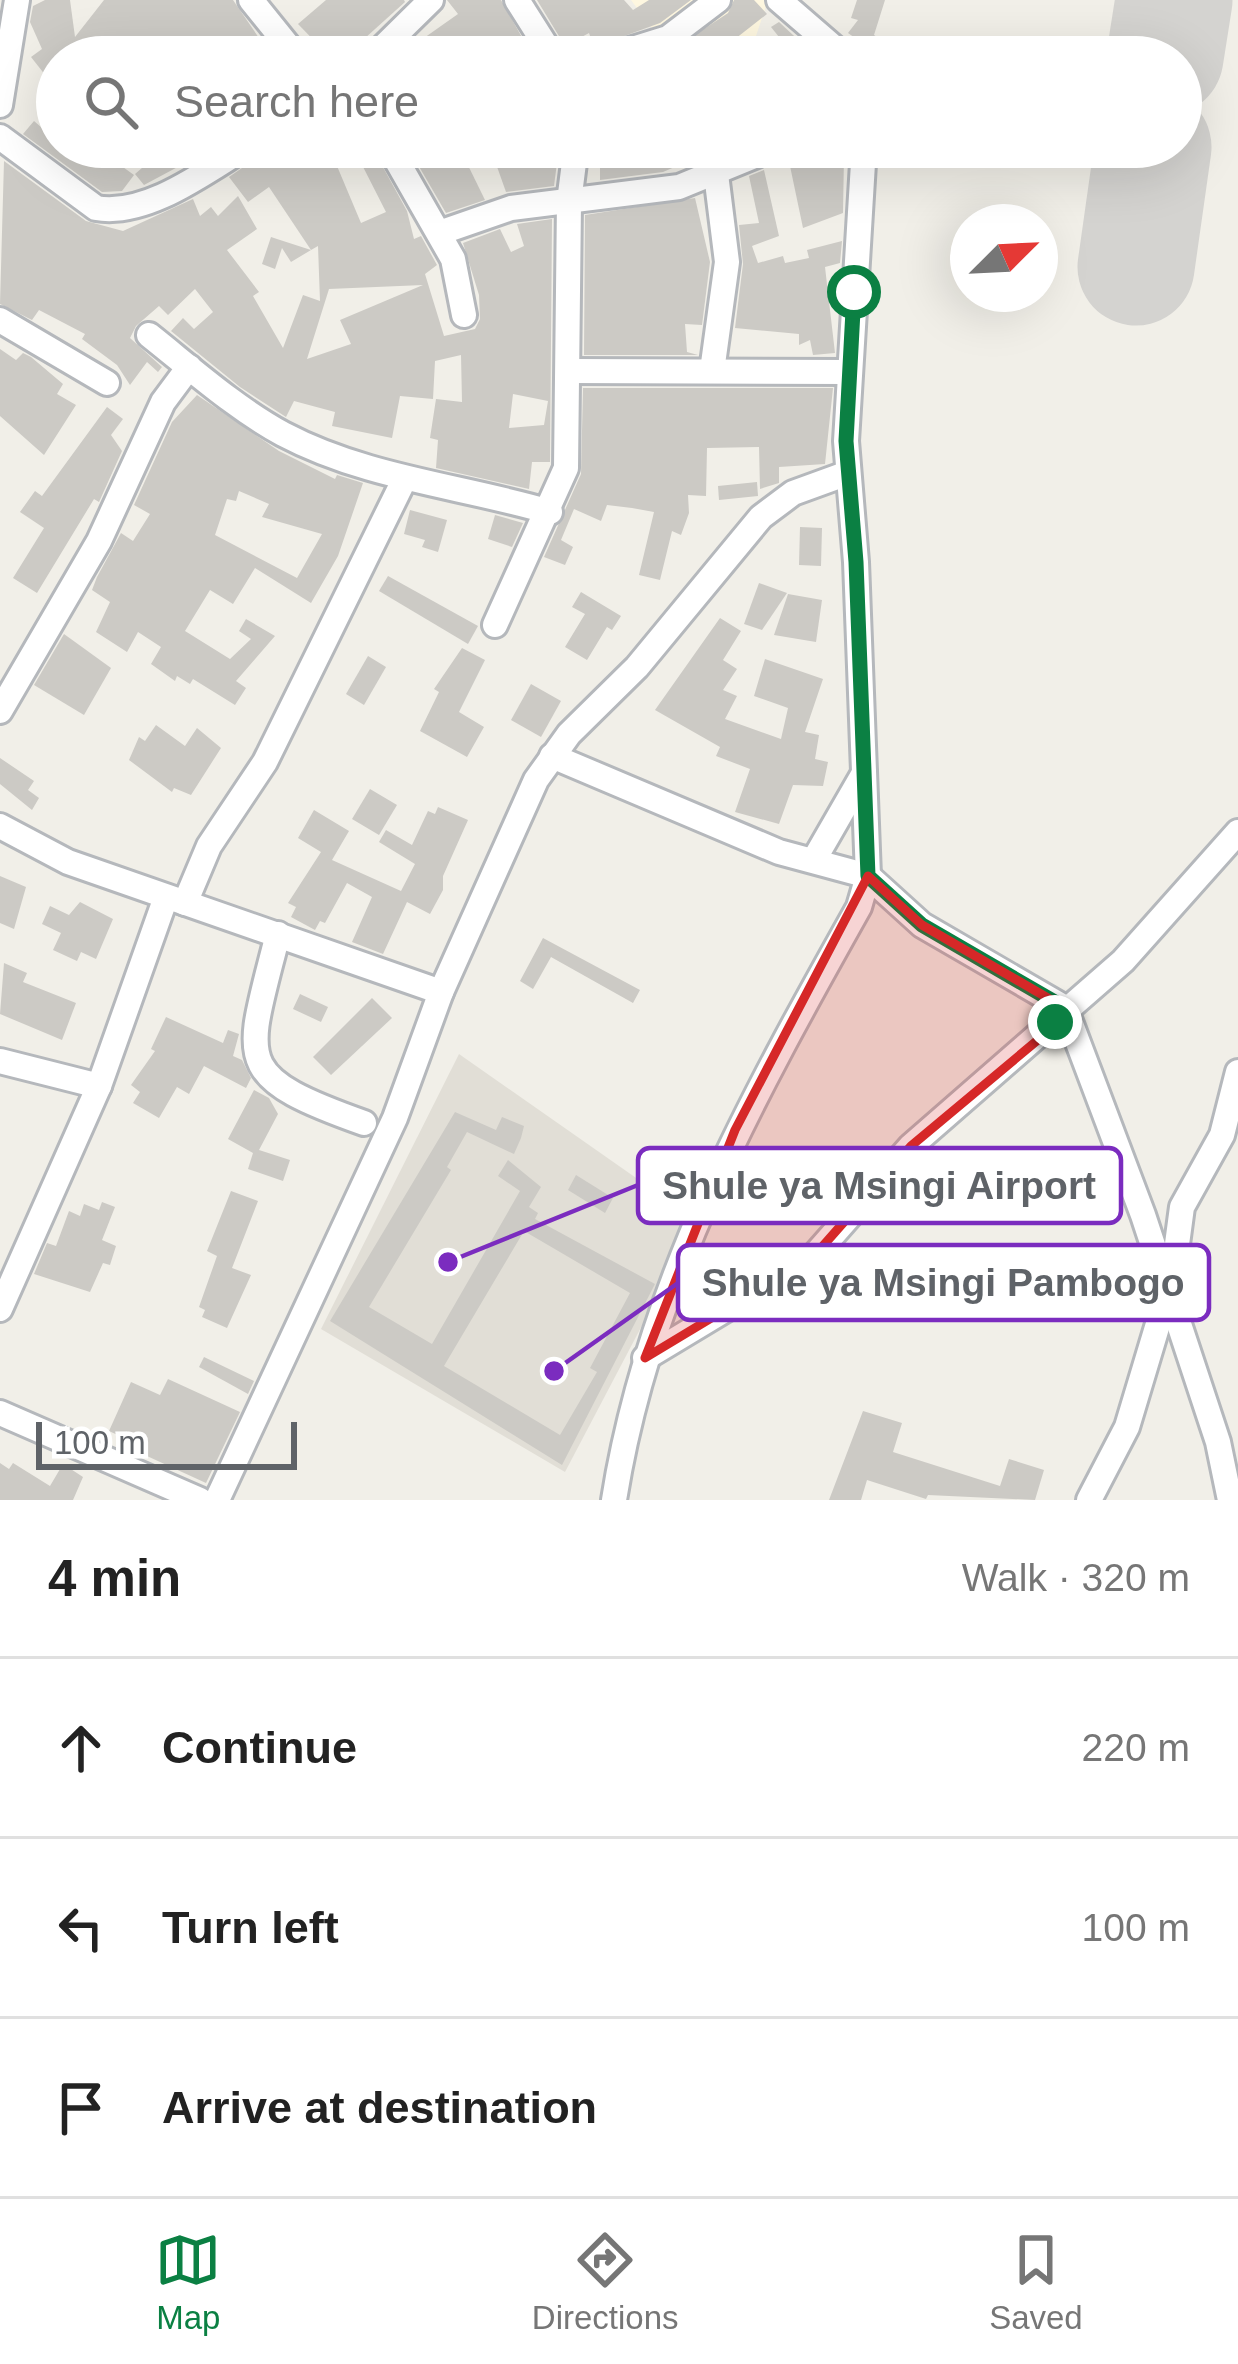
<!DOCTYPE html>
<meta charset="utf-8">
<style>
:root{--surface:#fff;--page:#f2f2f2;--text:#222;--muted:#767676;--line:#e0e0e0;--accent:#0b8043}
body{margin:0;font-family:Arial,sans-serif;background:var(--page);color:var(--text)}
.compass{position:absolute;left:950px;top:204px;width:108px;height:108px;border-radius:50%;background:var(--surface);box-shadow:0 12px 48px #0002;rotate:66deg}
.scale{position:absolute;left:36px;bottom:30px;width:261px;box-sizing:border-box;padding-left:12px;border:6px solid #5f6368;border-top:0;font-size:33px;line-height:42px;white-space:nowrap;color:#5f6368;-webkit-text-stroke:9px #fff;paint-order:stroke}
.stop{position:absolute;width:36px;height:36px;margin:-27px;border:9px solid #0b8043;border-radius:50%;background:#fff}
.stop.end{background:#0b8043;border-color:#fff;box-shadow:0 3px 12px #0008}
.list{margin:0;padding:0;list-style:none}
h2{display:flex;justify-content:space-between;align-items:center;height:156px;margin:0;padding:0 48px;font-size:51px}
h2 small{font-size:39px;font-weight:400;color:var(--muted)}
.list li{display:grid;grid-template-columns:78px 1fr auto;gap:36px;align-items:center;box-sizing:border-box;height:180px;padding:0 48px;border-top:3px solid var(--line)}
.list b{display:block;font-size:45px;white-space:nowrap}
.list em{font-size:39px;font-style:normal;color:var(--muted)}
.icon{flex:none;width:66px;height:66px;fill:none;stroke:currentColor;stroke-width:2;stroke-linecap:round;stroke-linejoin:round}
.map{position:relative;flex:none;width:1238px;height:1500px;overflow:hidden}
.search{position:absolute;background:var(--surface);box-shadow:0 12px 48px #0002;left:36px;right:36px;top:36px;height:132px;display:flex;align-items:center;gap:30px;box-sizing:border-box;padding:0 42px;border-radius:66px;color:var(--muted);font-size:45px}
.sheet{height:696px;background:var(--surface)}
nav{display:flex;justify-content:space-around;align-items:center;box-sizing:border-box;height:168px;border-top:3px solid var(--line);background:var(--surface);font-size:33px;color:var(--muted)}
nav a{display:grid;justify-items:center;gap:6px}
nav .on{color:var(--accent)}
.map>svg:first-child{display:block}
</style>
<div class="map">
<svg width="1238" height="1500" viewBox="0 0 1238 1500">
<rect width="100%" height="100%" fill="#f1efe8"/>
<!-- commercial -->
<path fill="#fef7e0" d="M631,0H768L749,57H673Z"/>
<!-- education -->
<path fill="#e1ded6" d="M459,1054L689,1215L668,1276L565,1472L321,1329Z"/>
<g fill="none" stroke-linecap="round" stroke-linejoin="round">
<!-- runway -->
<g stroke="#d4d3d0" stroke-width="117">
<path d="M1165,57L1174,0"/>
<path d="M1136,267L1153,147"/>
</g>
</g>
<!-- building -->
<g fill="#cccac5" fill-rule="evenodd">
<path d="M45,0H70L75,37L104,0H233L272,57H57V90L31,57L42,49L30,22L33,6Z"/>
<path d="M326,0H404L405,2L344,57H330L298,24Z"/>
<path d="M447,0H501L533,57H528L526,49L513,57H397L458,14Z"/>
<path d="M537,0H624L633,10L649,0H691L660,23L594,47L589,33L565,46Z"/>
<path d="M734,0H754L767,14L712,57L702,48L693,57H662L728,13Z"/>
<path d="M857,0H885L874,35L905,57H882L848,33L858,20L851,18Z"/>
<path d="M779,22L807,48L795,57L771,27Z"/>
<path d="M34,121L49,134L57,124V147H105L102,152L134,175L122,191L102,192L23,134Z"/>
<path d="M143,147H215L144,185L135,174L157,155Z"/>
<path d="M272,147H329L361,223L386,212L357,155L373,149L407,211L414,239L421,236L437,265L425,274L444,336L475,329L480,319L479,295L463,243L500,229L511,252L524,246L517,224L552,219L550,462H532L529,489L436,468L438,440L430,438L436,399L462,402L461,355L435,361L433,399L400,396L392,438L332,426L335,412L294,401L286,417L240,387L171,331L183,318L194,329L213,312L195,289L168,315L159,306L136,326L130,338L162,367L158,372L147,362L130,385L117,365L82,339L85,334L39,310L32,320L0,304L4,161L86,221L123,231L193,199L200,216L211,207L218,216L238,196L257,229L227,250L259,292L253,296L283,348L303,295L320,301L318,246L311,250L269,187L248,202L229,177ZM423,285L340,320L351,344L307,359L329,289ZM513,394L548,401L544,425L509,428Z"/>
<path d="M420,147L460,149L485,200L446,213L410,151Z"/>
<path d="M490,147H559L554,186L506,192Z"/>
<path d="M592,147H719V148L663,172L600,180V165L590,164Z"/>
<path d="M792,147H813L815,157L844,155L843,213L803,228L790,166L794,165Z"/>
<path d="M764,170L779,236L752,246L758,263L783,256L785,263L809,258L807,250L842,241L840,263L825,267L835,353L813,355L810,340L799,345V334L735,328L743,264L739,225L759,223L749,176Z"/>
<path d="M695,198L710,262L702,325L685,324L687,352L698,355H584L585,215Z"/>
<path d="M271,237L277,239L311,250L291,262L282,248L275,269L262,264Z"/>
<path d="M0,349L16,360L23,353L31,357L63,384L57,394L76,405L44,455L0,416Z"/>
<path d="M583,388H833L825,464L779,467V483L760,489L759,447L707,448L706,496L688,495L689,513L681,535L672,531L660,580L639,575L654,512L632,508L607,505L601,521L574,509L561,540L573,547L565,565L544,557L581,474Z"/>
<path d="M197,395L279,451L335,479L337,475L363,483L338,556L311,603L255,568L233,604L210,590L185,631L230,659L251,639L239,631L246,619L275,636L236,681L246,688L235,705L193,679L190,684L177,676L175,681L151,664L161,647L138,632L127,652L96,632L110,602L92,590L97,577L121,533L133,541L150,514L134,505L172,422ZM239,491L269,504L262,517L322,534L297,578L215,535L227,499L236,501Z"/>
<path d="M107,407L123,419L111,435L122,451L99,502L94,499L37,593L13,578L44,528L20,512L35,491L42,496Z"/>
<path d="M757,482L758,496L719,500L718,486Z"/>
<path d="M410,510L447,520L438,552L422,547L425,540L404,534Z"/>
<path d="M495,515L523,523L512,547L488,539Z"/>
<path d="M800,527L822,528L821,566L799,565Z"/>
<path d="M388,576L478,626L468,644L379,591Z"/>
<path d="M759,583L787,593L762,630L744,624Z"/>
<path d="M581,592L621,616L612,630L607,627L587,660L565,647L585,614L572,607Z"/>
<path d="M788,594L822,600L816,642L774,635Z"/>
<path d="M720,618L741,631L723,660L737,669L723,690L737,696L725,719L781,739L788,708L754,696L765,659L823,679L805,732L819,735L815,759L828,762L823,786L793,785L779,824L735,812L750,769L716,756L720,747L655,710Z"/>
<path d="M64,634L111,668L84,715L34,685Z"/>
<path d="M462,648L485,660L459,712L484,727L467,757L420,731L439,692L434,689Z"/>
<path d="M368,656L386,667L364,705L346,694Z"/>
<path d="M531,684L561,701L541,737L511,720Z"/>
<path d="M156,725L185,746L197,728L221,748L191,795L174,788L172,792L129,760L139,737L145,741Z"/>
<path d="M0,758L34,781L28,790L39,798L32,810L0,784Z"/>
<path d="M370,789L397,805L379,835L352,819Z"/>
<path d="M438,807L468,820L443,876V890L430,914L407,902L383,954L352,942L372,897L347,883L325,923L320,921L315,930L291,917L296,907L288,903L321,852L298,838L314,810L349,831L332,860L401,891L415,864L379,842L386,830L412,845L428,811L435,814Z"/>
<path d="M0,876L26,887L14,929L0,923Z"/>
<path d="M80,902L113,919L96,959L81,952L77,961L53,950L61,933L42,924L50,906L69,915Z"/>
<path d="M543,938L640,990L633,1003L551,957L533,989L520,981Z"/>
<path d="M4,963L27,973L23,982L76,1003L62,1040L0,1014Z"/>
<path d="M300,994L328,1007L321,1022L293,1009Z"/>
<path d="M372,998L392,1018L331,1075L313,1057Z"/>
<path d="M166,1017L223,1043L228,1030L239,1034L233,1056L242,1060L251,1078L246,1088L204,1066L189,1094L177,1087L159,1118L133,1103L140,1092L131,1085L155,1051L151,1049Z"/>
<path d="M254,1090L269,1098L278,1114L259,1150L290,1160L283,1181L248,1169L253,1153L228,1139Z"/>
<path d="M455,1112L496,1130L502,1117L524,1126L521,1138L514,1154L467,1132L447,1167L451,1170L369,1307L432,1344L520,1191L498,1176L508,1160L541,1187L529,1207L538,1213L535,1219L655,1284L562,1465L330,1321ZM524,1231L630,1293L590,1368L597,1372L560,1435L444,1366Z"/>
<path d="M576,1175L613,1198L605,1213L568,1190Z"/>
<path d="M231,1191L258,1201L232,1268L251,1275L227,1328L202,1317L205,1310L199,1307L217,1256L207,1251Z"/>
<path d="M102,1202L115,1207L102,1240L116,1246L110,1265L103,1263L90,1292L34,1274L47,1243L56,1246L69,1211L80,1216L84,1204L99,1210Z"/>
<path d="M204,1357L254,1381L248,1394L199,1367Z"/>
<path d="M168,1379L240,1412L206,1483L136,1451L139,1445L109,1431L131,1382L160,1395Z"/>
<path d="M863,1411L902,1423L893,1452L1000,1486L1009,1459L1044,1470L1035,1500L928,1495L926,1499L867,1480L861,1500H829Z"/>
<path d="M0,1463L9,1469L13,1463L50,1486L63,1464L83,1477L73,1500H0Z"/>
</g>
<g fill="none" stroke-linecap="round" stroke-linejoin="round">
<defs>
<g id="minor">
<path d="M251,0L297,57"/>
<path d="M517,0L553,57"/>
<path d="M779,0L845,57"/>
<path d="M373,57L431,0"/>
<path d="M607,57L668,38L718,0"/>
<path d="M0,105L17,0"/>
<path d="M0,137L96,208C146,217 205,172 246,147"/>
<path d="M389,147L453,259L464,315"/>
<path d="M439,233L511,208L679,187L776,147"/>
<path d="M0,320L107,383"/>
<path d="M149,335C193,370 234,407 283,434C366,478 462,486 550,512"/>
<path d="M570,371L849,372"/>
<path d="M712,371L727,262L716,174"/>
<path d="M495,625L566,468L569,202L576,147"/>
<path d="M0,711L99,541L163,402L189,367"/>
<path d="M552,756L779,852L868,876L922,925L1065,1008L1143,1215L1218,1442L1230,1500"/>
<path d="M0,826L68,862L441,992"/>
<path d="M815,858L864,773"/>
<path d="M185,903L209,846L265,762L405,478"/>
<path d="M278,934C246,1062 229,1075 364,1123"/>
<path d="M0,1061L99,1086"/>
<path d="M0,1309L99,1086L166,897"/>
<path d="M645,1358L814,1256L911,1146L1123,961L1238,832"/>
<path d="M0,1413L200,1500"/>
<path d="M217,1500L395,1118L441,992L536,780L569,734L637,667L761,517L793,493L848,473"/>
<path d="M614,1500C648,1284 753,1096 859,907L868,876L856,562L846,441L864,147"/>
<path d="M1089,1500L1127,1427L1173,1274L1182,1207L1222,1135L1238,1072"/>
</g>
</defs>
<!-- minor casing -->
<use href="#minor" stroke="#b5b8bc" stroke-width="30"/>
<!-- minor -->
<use href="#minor" stroke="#fff" stroke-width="24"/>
</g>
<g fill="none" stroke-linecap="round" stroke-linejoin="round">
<!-- route -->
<path stroke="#0b8043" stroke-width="15" d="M854,292L846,441L856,562L868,876L922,925L1065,1008L1055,1022"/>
</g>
<!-- marked area -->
<path fill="#d62828" fill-opacity="0.2" stroke="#d62828" stroke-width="9" stroke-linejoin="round" d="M868,876L922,925L1065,1008L1045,1034L911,1146L814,1256L645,1358L735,1130Z"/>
<!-- callouts -->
<path fill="none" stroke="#7b2cbf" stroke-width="4.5" d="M448 1262L638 1185M554 1371L678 1283"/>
<g fill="#7b2cbf" stroke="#fff" stroke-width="4.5">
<circle cx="448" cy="1262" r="12"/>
<circle cx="554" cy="1371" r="12"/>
</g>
<g fill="#fff" stroke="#7b2cbf" stroke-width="4.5">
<rect x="638" y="1148" width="483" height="75" rx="12"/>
<rect x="678" y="1245" width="531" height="75" rx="12"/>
</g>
<g font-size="39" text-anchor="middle" font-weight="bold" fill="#5f6368">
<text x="879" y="1199">Shule ya Msingi Airport</text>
<text x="943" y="1296">Shule ya Msingi Pambogo</text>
</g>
</svg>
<svg class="compass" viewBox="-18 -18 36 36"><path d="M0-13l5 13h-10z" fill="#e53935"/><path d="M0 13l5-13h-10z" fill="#767676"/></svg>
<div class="scale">100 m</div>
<div class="stop" style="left:854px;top:292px"></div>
<div class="stop end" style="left:1055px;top:1022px"></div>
<div class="search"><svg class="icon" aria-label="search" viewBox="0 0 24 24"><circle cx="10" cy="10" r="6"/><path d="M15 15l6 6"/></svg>Search here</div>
</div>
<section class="sheet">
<h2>4 min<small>Walk · 320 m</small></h2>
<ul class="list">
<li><svg class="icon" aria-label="ahead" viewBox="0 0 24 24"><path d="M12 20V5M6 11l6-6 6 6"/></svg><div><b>Continue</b></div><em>220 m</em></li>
<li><svg class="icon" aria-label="left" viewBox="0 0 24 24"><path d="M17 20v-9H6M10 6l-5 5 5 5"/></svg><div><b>Turn left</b></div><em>100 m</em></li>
<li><svg class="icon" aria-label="arrive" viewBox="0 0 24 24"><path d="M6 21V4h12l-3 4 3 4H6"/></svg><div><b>Arrive at destination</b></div></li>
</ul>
</section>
<nav>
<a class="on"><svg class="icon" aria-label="map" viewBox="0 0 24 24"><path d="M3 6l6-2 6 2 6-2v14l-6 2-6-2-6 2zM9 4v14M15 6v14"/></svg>Map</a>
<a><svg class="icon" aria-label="directions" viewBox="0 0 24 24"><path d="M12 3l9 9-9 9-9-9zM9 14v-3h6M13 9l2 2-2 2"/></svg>Directions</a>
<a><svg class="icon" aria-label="saved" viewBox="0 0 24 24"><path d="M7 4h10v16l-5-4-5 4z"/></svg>Saved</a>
</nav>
